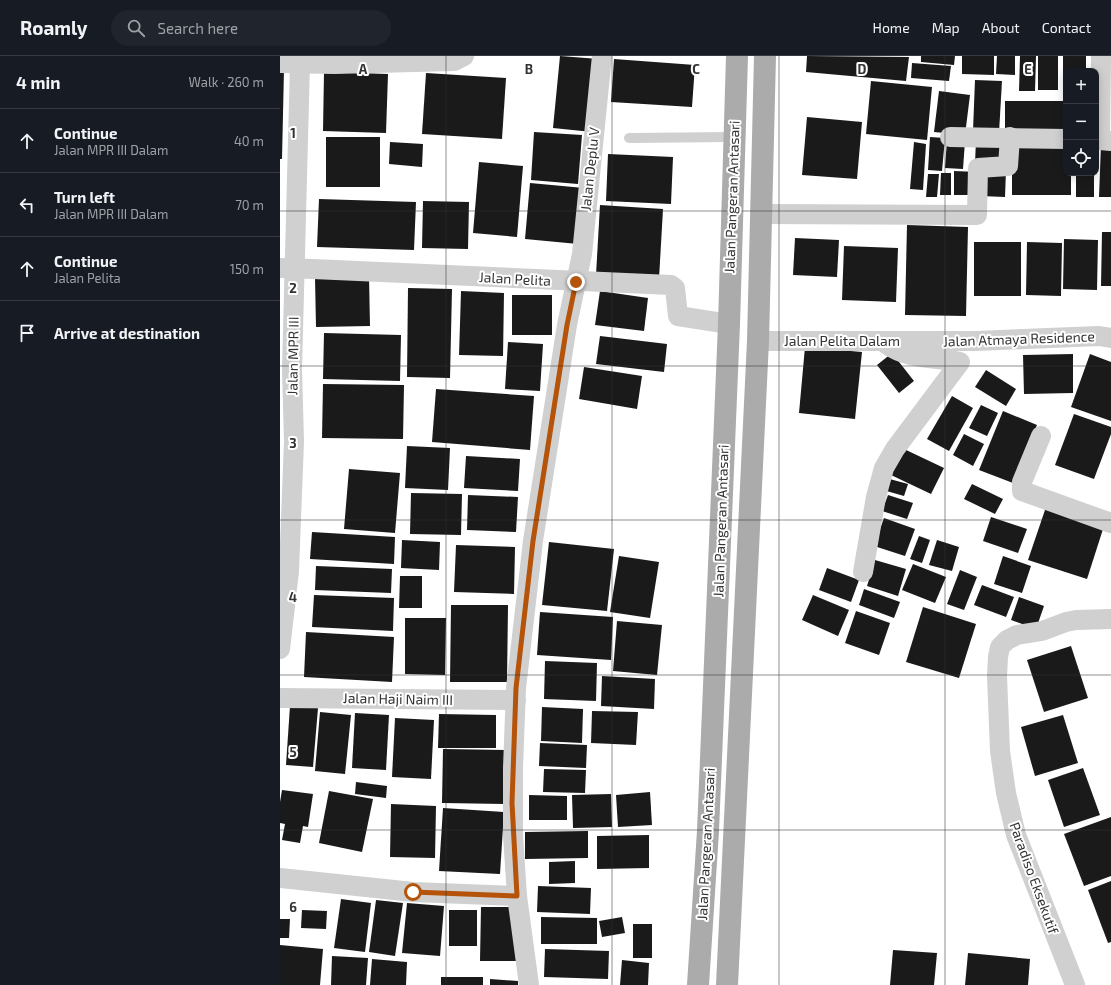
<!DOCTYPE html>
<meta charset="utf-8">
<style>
:root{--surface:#171b24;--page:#20242c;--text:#f1f3f6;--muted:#9ea1a6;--line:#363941}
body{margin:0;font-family:"Exo 2",sans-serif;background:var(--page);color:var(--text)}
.controls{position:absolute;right:12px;top:12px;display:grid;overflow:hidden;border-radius:8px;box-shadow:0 2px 10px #0003}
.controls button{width:36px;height:36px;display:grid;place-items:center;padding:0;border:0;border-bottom:1px solid var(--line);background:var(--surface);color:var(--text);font:20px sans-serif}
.stop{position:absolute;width:12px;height:12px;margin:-9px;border:3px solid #b45309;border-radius:50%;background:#fff}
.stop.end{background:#b45309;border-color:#fff;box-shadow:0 1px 4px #0008}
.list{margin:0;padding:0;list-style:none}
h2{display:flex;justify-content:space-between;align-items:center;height:52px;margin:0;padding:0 16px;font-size:17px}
h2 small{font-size:13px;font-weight:400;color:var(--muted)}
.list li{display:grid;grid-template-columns:26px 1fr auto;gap:12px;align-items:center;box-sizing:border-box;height:64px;padding:0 16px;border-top:1px solid var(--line)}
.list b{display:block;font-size:15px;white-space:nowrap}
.list p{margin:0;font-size:13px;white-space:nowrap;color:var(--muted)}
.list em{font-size:13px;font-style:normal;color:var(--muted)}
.icon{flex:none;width:22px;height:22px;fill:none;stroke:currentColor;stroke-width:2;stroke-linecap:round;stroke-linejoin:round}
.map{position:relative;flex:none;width:831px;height:929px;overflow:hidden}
header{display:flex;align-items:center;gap:24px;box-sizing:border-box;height:56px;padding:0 20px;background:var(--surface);border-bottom:1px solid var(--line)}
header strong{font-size:19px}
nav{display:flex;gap:22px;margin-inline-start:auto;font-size:14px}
.search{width:280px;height:36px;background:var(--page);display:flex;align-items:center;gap:10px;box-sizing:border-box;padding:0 14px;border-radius:22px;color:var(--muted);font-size:15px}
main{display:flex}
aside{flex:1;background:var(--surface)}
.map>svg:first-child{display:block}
</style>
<header>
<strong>Roamly</strong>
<div class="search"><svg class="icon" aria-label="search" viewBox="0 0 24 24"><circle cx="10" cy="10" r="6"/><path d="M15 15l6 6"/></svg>Search here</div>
<nav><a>Home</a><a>Map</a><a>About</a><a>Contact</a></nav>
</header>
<main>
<aside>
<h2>4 min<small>Walk · 260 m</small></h2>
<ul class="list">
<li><svg class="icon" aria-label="ahead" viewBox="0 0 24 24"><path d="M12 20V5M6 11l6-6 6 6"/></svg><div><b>Continue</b><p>Jalan MPR III Dalam</p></div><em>40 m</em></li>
<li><svg class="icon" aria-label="left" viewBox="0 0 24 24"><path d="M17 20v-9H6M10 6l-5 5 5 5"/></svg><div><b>Turn left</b><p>Jalan MPR III Dalam</p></div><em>70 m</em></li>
<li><svg class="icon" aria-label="ahead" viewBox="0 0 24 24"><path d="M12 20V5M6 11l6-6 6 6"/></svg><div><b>Continue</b><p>Jalan Pelita</p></div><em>150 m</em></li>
<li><svg class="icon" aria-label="arrive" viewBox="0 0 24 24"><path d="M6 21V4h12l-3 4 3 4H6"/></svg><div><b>Arrive at destination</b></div></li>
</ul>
</aside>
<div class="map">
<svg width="831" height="929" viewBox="0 0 831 929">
<rect width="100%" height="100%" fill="#fff"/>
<!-- building -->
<g fill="#1a1a1a">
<path d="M280,0L319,3L312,76L273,72Z"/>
<path d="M527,0L629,1L626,25L526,16Z"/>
<path d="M641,0H675L674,9L641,6Z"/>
<path d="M682,0H714V19L682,18Z"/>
<path d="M717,0H735V19L716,18Z"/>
<path d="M740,0H756L755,35H739Z"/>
<rect x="758" y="0" width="20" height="34"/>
<path d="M783,0H806V15H786V33H783Z"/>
<path d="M334,3L415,9L412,51L331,46Z"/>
<path d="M632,7L671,10L669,25L631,22Z"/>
<path d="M0,13H4L2,103H0Z"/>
<path d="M44,16L108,18L106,77L43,75Z"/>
<path d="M146,17L226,22L222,83L142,78Z"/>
<path d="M695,24L722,25L719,77L693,75Z"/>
<path d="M591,25L652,31L647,84L586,78Z"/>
<path d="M659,35L690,39L685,79L654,76Z"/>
<path d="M725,45H786V80L725,79Z"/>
<path d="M527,61L582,66L577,123L522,119Z"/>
<path d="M254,76L302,79L298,128L251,124Z"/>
<rect x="46" y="81" width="54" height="50"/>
<path d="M650,81L665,82L662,115L648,114Z"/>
<path d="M696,83H726L725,109L695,108Z"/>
<path d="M667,84L685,85L683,113L665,112Z"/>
<path d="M110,86L143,88L142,111L109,108Z"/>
<path d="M634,86L646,88L643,134L630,133Z"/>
<path d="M732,86H786V117H791V139H732Z"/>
<path d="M821,89H831V141H819Z"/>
<path d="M328,98L393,101L391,148L326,145Z"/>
<path d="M199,106L243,110L237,181L193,177Z"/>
<path d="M701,113L726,114L725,141L700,140Z"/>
<path d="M674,115L698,116V139H674Z"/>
<path d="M661,117H671V139H660Z"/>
<rect x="796" y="117" width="18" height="24"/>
<path d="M648,118H659L657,141H646Z"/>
<path d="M250,127L304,132L298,188L245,183Z"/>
<path d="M39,143L136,146L134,194L37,191Z"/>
<path d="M143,145L189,146L188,193L142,192Z"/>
<path d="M320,149L383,153L379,223L316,219Z"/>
<path d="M627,169L688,171L686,260L625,259Z"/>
<path d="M822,176H831V230H821Z"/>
<path d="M515,182L559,184L557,221L513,219Z"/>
<path d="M784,183L818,184L817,234L783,233Z"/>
<rect x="694" y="186" width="47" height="54"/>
<path d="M747,186L782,187L781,240L746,239Z"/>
<path d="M564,190L618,192L616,246L562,244Z"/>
<path d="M89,221L90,270L36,271L35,222Z"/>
<path d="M128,232L172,233L170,322L127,321Z"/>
<path d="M181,235L224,237L223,300L179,299Z"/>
<path d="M320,235L368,242L364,275L315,269Z"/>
<rect x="232" y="239" width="40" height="40"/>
<path d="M44,277L121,279L120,325L43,323Z"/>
<path d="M320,280L387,288L384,316L316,308Z"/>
<path d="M228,286L263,288L260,335L225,333Z"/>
<path d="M525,291L582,296L575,363L519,357Z"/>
<path d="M612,297L634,325L619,337L597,309Z"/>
<path d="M793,298V337L744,338L743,299Z"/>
<path d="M810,298L831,306V365L791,351Z"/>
<path d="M304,311L362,320L357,353L299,343Z"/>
<path d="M706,314L736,333L726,350L695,331Z"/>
<path d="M43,328L124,329L123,383L42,382Z"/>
<path d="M156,333L254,340L250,394L152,386Z"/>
<path d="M672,340L693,352L669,395L647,383Z"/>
<path d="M701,349L718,357L707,380L689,372Z"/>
<path d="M723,355L757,369L733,427L699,414Z"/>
<path d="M794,358L831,371V378L814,423L775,409Z"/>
<path d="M684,378L704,388L693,410L673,399Z"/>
<path d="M127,390L170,392L168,434L125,432Z"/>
<path d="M624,393L664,412L651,438L611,419Z"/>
<path d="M186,400L240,403L238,435L184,432Z"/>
<path d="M69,413L120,417L115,477L64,473Z"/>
<path d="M606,422L628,428L624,440L603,434Z"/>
<path d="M692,428L723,443L715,458L684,443Z"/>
<path d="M131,437L182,438L181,479L130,478Z"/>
<path d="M188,439L238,441L236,476L187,474Z"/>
<path d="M608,439L633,447L627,463L602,455Z"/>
<path d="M766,451L824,470L807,523L748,504Z"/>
<path d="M711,461L747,473L738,497L703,485Z"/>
<path d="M604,462L635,473L625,500L594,490Z"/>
<path d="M32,476L115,481L114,508L30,503Z"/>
<path d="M639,480L650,484L642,507L630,503Z"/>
<path d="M122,484L160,486L159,514L121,512Z"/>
<path d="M657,484L679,491L672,515L649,509Z"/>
<path d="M269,486L334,493L327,555L262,549Z"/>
<path d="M176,489L235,491L234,538L174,536Z"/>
<path d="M339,500L379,506L370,562L330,556Z"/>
<path d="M723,500L751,510L742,537L714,528Z"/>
<path d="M595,504L626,513L618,540L587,530Z"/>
<path d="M633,508L666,521L655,547L622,534Z"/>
<path d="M36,510L112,513L111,537L35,534Z"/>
<path d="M547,512L579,524L571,546L539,534Z"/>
<path d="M680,514L697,521L684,554L667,548Z"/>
<path d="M120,520H142V552H119Z"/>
<path d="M702,529L734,541L726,561L694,549Z"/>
<path d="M584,533L620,546L614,562L579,549Z"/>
<path d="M34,539L114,542L113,575L32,571Z"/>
<path d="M533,539L569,554L558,580L522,564Z"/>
<path d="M739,541L764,550L756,573L731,564Z"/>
<path d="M171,549H228L227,626H170Z"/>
<path d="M643,551L696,568L679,622L626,606Z"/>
<path d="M576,555L610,567L599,599L565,587Z"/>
<path d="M260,556L333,561L331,604L257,599Z"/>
<path d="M125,562H166L165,619L125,618Z"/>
<path d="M337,565L382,569L377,619L333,615Z"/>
<path d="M26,576L114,581L112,626L24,621Z"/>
<path d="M791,590L808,642L764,656L747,604Z"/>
<path d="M265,605L317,607L316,645L264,643Z"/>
<path d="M322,620L375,623L374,653L321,650Z"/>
<path d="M10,650L38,652L33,711L6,709Z"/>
<path d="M262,651L303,653L302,687L261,685Z"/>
<path d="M312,655L358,656L356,689L311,687Z"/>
<path d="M40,656L71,659L65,718L35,715Z"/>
<path d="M75,657L109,659L106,714L72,712Z"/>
<path d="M159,658L216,659V692H158Z"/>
<path d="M783,659L798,707L755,720L741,671Z"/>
<path d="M115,662L154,664L151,723L112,721Z"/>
<path d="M260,687L307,689L306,712L259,710Z"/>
<path d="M163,693L226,694L225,748L162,747Z"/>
<path d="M803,712L820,759L784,771L768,724Z"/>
<path d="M264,713L306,714L305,737L263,736Z"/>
<path d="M76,726L107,730L106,742L75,738Z"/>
<path d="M2,734L33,738L28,771L23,770L20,787L2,784L5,768L0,767V746Z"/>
<path d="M49,735L93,743L82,796L39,787Z"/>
<path d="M370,736L372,769L338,771L336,739Z"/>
<path d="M331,738L332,771L293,772L292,739Z"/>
<path d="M249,739L287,740V764H249Z"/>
<path d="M111,748L156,750L155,802L110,801Z"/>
<path d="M163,752L224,756L220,818L159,815Z"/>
<path d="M831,761V820L804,830L784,778Z"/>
<path d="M308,775V802L245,803V776Z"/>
<path d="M369,779V812L317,813V780Z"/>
<path d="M295,805V827L269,828V806Z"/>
<path d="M831,825V886L828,887L808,834Z"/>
<path d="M258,830L311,832L310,858L257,856Z"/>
<path d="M61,843L91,847L85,896L54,892Z"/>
<path d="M96,844L123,847L115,900L89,896Z"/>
<path d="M127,847L164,850L160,900L122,897Z"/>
<path d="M201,851H237L236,905H200Z"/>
<path d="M22,854L47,855L46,873L21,872Z"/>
<rect x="169" y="854" width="28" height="36"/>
<path d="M261,861L317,862V888H261Z"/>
<path d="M342,861L345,877L322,881L319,865Z"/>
<path d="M0,863H10L9,882H0Z"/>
<rect x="353" y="868" width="19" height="34"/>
<path d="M0,889L43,893L40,929H0Z"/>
<path d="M265,893L329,895L328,923L264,921Z"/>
<path d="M613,894L657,897L654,929H610Z"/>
<path d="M688,897L750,903L748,929H685Z"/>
<path d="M52,900L88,902L86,929H51Z"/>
<path d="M92,903L127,906L126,929H90Z"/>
<path d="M342,904L369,907L368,929H340Z"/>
<rect x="161" y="921" width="42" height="8"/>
<path d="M210,923L238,925V929H210Z"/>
</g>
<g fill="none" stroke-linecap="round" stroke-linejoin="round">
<!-- lane -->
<path stroke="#d0d0d0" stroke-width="10" d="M349,82L454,81"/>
<!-- street -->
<g stroke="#d0d0d0" stroke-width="20">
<path d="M821,0L820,84L831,85"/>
<path d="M0,7L54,8L174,5L184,0"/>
<path d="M670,81L786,83"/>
<path d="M481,158L697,159L698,112L728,110L730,81"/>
<path d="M0,212L33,213L391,229L395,232L398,260L449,268"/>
<path d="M478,285H696L819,280L831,282"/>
<path d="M761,380L742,426V435L831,467"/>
<path d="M583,516L596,441L604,412L615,393L680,306C654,301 628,304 606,288"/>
<path d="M0,593L9,515L14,385L12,313L20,7"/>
<path d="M0,642L236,644"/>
<path d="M0,822L133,836L237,840"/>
<path d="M249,929L237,840L233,779V712L236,632L253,485L287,269L302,198L322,0"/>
<path d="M795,929L736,779L726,737L720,695L717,620L718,601L720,591L727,584L737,579L762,575L786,566L796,564L831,563"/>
</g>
<!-- primary -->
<g stroke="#ababab" stroke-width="22">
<path d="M418,929L428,775L449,268L457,0"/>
<path d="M447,929L478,285L485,0"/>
</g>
</g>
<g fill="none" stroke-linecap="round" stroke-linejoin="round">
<!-- route -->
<path stroke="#b45309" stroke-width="5" d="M133,836L237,840L232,747L236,632L253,485L287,269L296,226"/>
</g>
<!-- grid -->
<path fill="none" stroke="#333" stroke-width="1" stroke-opacity="0.55" d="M166,0V929M332,0V929M499,0V929M665,0V929M0,155H831M0,310H831M0,464H831M0,619H831M0,774H831"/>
<g text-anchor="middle" stroke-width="4" stroke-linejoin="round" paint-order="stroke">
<!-- street labels -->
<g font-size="14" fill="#333" stroke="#fff">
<text transform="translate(310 113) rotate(-84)" y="5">Jalan Deplu V</text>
<text transform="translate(452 141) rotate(-88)" y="5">Jalan Pangeran Antasari</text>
<text transform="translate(235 223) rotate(3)" y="5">Jalan Pelita</text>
<text transform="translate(739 283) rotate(-2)" y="5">Jalan Atmaya Residence</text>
<text x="562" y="290">Jalan Pelita Dalam</text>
<text transform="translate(13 300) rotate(-89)" y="5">Jalan MPR III</text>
<text transform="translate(441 465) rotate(-88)" y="5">Jalan Pangeran Antasari</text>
<text transform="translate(118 643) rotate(1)" y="5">Jalan Haji Naim III</text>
<text transform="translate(426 788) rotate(-87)" y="5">Jalan Pangeran Antasari</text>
<text transform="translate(754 822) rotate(70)" y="5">Paradiso Eksekutif</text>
</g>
</g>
<g font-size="13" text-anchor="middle" font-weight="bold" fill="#333" stroke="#fff" stroke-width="4" stroke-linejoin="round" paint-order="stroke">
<text x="83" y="18">A</text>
<text x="249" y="18">B</text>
<text x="416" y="18">C</text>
<text x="582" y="18">D</text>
<text x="748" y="18">E</text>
<text x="13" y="82">1</text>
<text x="13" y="237">2</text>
<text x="13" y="392">3</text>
<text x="13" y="546">4</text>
<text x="13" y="701">5</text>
<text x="13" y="856">6</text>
</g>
</svg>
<div class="controls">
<button>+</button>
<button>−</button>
<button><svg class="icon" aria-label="locate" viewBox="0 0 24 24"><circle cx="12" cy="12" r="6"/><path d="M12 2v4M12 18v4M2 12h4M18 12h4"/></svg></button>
</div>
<div class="stop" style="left:133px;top:836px"></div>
<div class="stop end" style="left:296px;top:226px"></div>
</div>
</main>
